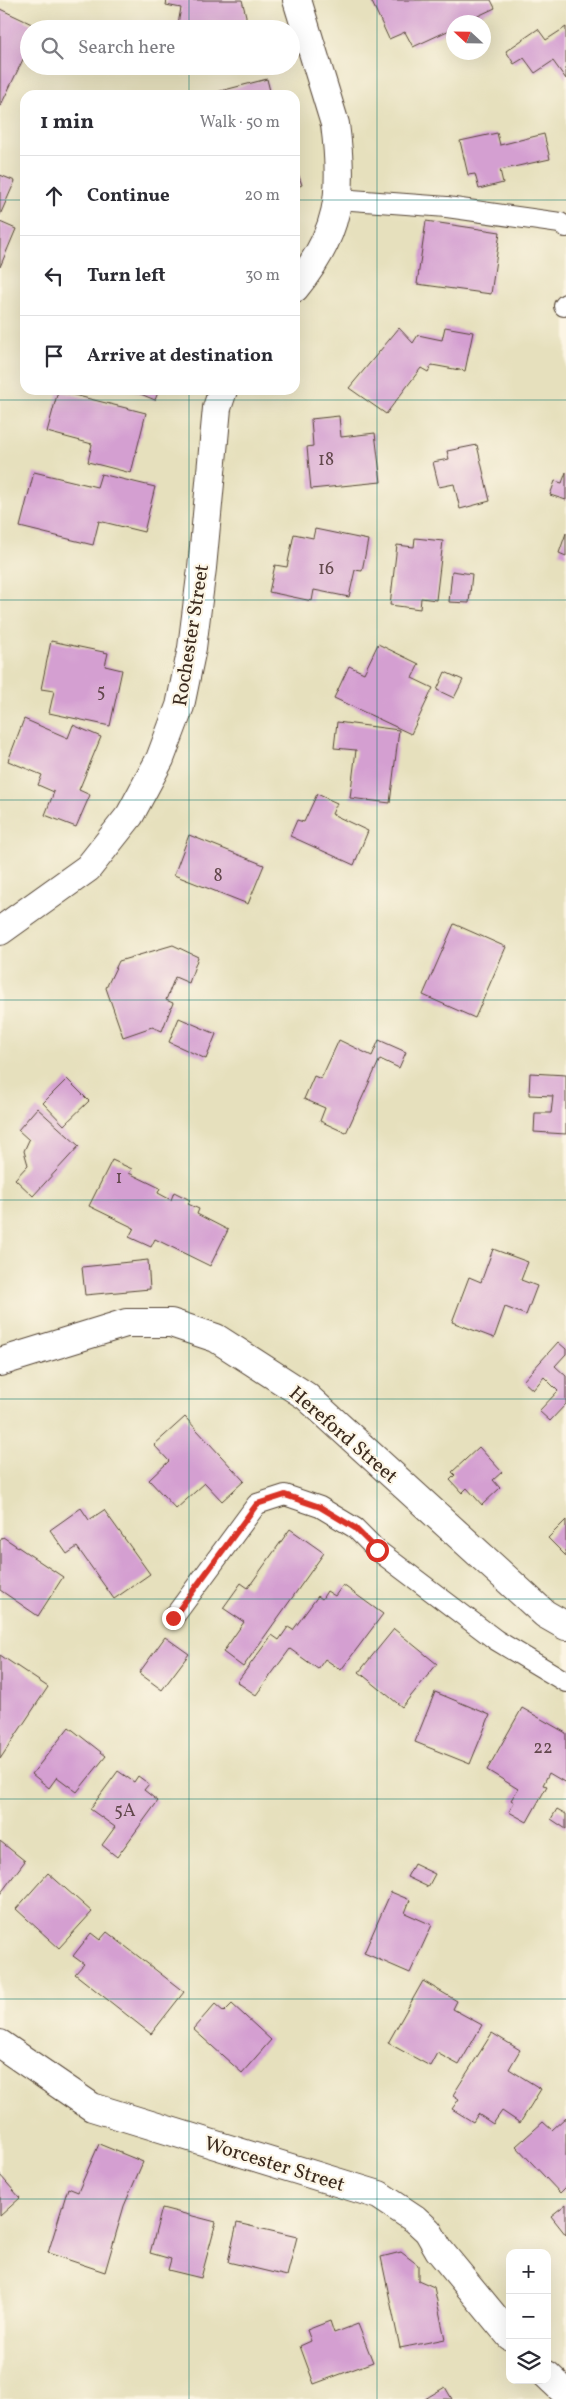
<!DOCTYPE html>
<meta charset="utf-8">
<style>
:root{--surface:#fff;--page:#f7f7f7;--text:#2b2b33;--muted:#7c7c81;--line:#e1e1e2}
body{margin:0;font-family:Vollkorn,serif;background:var(--page);color:var(--text)}
.controls{position:absolute;right:15px;bottom:15px;display:grid;overflow:hidden;border-radius:10px;box-shadow:0 5px 20px #0002}
.controls button{width:45px;height:45px;display:grid;place-items:center;padding:0;border:0;border-bottom:1px solid var(--line);background:var(--surface);color:var(--text);font:25px sans-serif}
.compass{position:absolute;left:446px;top:15px;width:45px;height:45px;border-radius:50%;background:var(--surface);box-shadow:0 5px 20px #0002;rotate:292deg}
.stop{position:absolute;width:15px;height:15px;margin:-11px;border:4px solid #d93025;border-radius:50%;background:#fff}
.stop.end{background:#d93025;border-color:#fff;box-shadow:0 1px 5px #0008}
.list{margin:0;padding:0;list-style:none}
h2{display:flex;justify-content:space-between;align-items:center;height:65px;margin:0;padding:0 20px;font-size:21px}
h2 small{font-size:16px;font-weight:400;color:var(--muted)}
.list li{display:grid;grid-template-columns:32px 1fr auto;gap:15px;align-items:center;box-sizing:border-box;height:80px;padding:0 20px;border-top:1px solid var(--line)}
.list b{display:block;font-size:19px;white-space:nowrap}
.list em{font-size:16px;font-style:normal;color:var(--muted)}
.icon{flex:none;width:28px;height:28px;fill:none;stroke:currentColor;stroke-width:2;stroke-linecap:round;stroke-linejoin:round}
.map{position:relative;flex:none;width:566px;height:2399px;overflow:hidden}
.search{position:absolute;background:var(--surface);box-shadow:0 5px 20px #0002;left:20px;top:20px;width:280px;height:55px;display:flex;align-items:center;gap:12px;box-sizing:border-box;padding:0 18px;border-radius:28px;color:var(--muted);font-size:19px}
.panel{position:absolute;background:var(--surface);box-shadow:0 5px 20px #0002;left:20px;top:90px;width:280px;height:305px;border-radius:15px}
.map>svg:first-child{display:block}
</style>
<div class="map">
<svg width="566" height="2399" viewBox="0 0 566 2399">
<rect width="100%" height="100%" fill="#fcf5e5"/>
<filter id="ink" filterUnits="userSpaceOnUse"><feTurbulence type="fractalNoise" baseFrequency=".02" numOctaves="2"/><feDisplacementMap in="SourceGraphic" scale="10" xChannelSelector="R" yChannelSelector="G"/><feConvolveMatrix kernelMatrix="1 2 1 2 8 2 1 2 1" color-interpolation-filters="sRGB"/></filter>
<filter id="wash" filterUnits="userSpaceOnUse"><feTurbulence type="fractalNoise" baseFrequency=".0096" numOctaves="4" result="noise"/><feDisplacementMap in="SourceGraphic" scale="20" xChannelSelector="R" yChannelSelector="G"/><feGaussianBlur stdDeviation="1.12" result="paint"/><feColorMatrix in="noise" values="0 0 0 0 0 0 0 0 0 0 0 0 0 0 0 0 0 1.4 0 .05"/><feComposite in="paint" operator="in"/></filter>
<g filter="url(#wash)">
<rect width="100%" height="100%" fill="#e6e0bd"/>
<g id="blocks">
<!-- building -->
<g fill="#d49fd1">
<path d="M167,0H242L246,16L245,29H177L181,8L166,5Z"/>
<path d="M371,0H491L495,8L465,22H454V28L413,47L405,32L389,39Z"/>
<path d="M0,9L38,27L29,29V47L0,107Z"/>
<path d="M566,27V79L553,61L535,73L524,58L514,64L506,51L538,29L546,40Z"/>
<path d="M267,79L271,95H209V94Z"/>
<path d="M497,133L500,145L544,134L550,159L500,170L503,183L479,189L475,174L468,175L460,141Z"/>
<path d="M295,165L302,185L295,188Z"/>
<path d="M0,175L15,181L0,215Z"/>
<path d="M426,221L500,232L491,294L417,284Z"/>
<path d="M0,222L16,229L0,267Z"/>
<path d="M445,327L473,332L465,371L432,365L428,372L421,368L386,414L349,388L399,328L413,343L418,335L442,340Z"/>
<path d="M131,390H159L155,400Z"/>
<path d="M58,391L146,413L131,473L88,462L92,444L47,432Z"/>
<path d="M339,416L341,437L375,433L381,482L311,489L307,447L313,446L311,419Z"/>
<path d="M477,445L490,501L460,509L454,484L439,487L433,462L449,459L447,451Z"/>
<path d="M34,472L97,487L101,474L155,487L144,532L99,521L93,545L20,527Z"/>
<path d="M566,472V500L550,495L555,481L562,483Z"/>
<path d="M315,529L368,540L362,571L355,570L349,597L314,590L312,601L269,592L275,565L287,567L294,534L313,538Z"/>
<path d="M566,533V556L559,553Z"/>
<path d="M415,538L443,541L436,600L421,598L420,609L390,605L397,545L414,547Z"/>
<path d="M452,571L472,574L469,603L449,602Z"/>
<path d="M51,641L108,653L105,666L122,670L110,726L49,713L54,691L41,689Z"/>
<path d="M378,644L419,664L412,678L433,688L411,734L334,698L349,666L364,673Z"/>
<path d="M445,672L463,680L454,698L437,690Z"/>
<path d="M24,719L68,738L73,725L101,737L79,790L90,795L76,827L45,815L54,792L38,785L42,775L8,761Z"/>
<path d="M337,722L399,730L390,803L350,798L356,750L334,748Z"/>
<path d="M317,794L337,803L332,814L368,831L354,865L290,836L297,820L304,822Z"/>
<path d="M189,835L264,865L248,904L174,875Z"/>
<path d="M454,924L506,947L475,1018L423,995Z"/>
<path d="M173,945L198,957L189,983L175,977L166,1000L173,1003L162,1031L152,1027L123,1037L106,988L119,961Z"/>
<path d="M179,1018L216,1034L206,1059L169,1042Z"/>
<path d="M339,1040L372,1056L379,1040L406,1052L399,1068L380,1059L346,1133L320,1121L325,1108L304,1099L314,1076L321,1079Z"/>
<path d="M530,1073L566,1075V1134L534,1132L535,1113H551L553,1096L529,1095Z"/>
<path d="M67,1079L89,1101L64,1125L43,1103Z"/>
<path d="M37,1108L79,1146L33,1196L15,1179L28,1165L24,1151L29,1140L18,1130Z"/>
<path d="M112,1160L132,1169L129,1173L160,1188L158,1193L171,1200L174,1192L190,1200L188,1204L199,1209L197,1214L228,1230L210,1266L155,1239L151,1247L129,1237L134,1228L89,1206Z"/>
<path d="M493,1249L528,1262L521,1280L537,1286L526,1315L505,1307L494,1338L452,1322L469,1277L481,1282Z"/>
<path d="M148,1260L150,1289L85,1295L82,1267Z"/>
<path d="M558,1342L566,1349V1354L555,1366L566,1376V1404L550,1421L539,1411L558,1391L544,1377L533,1390L523,1381Z"/>
<path d="M185,1417L244,1481L222,1501L205,1483L176,1509L149,1480L169,1461L154,1445Z"/>
<path d="M479,1447L502,1472L493,1480L500,1488L482,1505L467,1488L462,1493L450,1480L455,1475L452,1472Z"/>
<path d="M81,1508L89,1520L104,1510L150,1574L114,1599L77,1547L67,1554L50,1530Z"/>
<path d="M566,1520V1556L548,1538Z"/>
<path d="M290,1529L324,1553L243,1667L223,1652L244,1622L223,1608L241,1583L248,1588Z"/>
<path d="M3,1537L63,1577L38,1616L0,1590V1541Z"/>
<path d="M343,1585L383,1614L341,1670L325,1659L318,1669L290,1649L256,1695L237,1682L272,1635L279,1640L288,1627L293,1630L318,1596L322,1599L327,1591L335,1596Z"/>
<path d="M394,1629L437,1664L402,1707L359,1672Z"/>
<path d="M165,1637L189,1654L162,1690L139,1673Z"/>
<path d="M0,1655L48,1687L0,1759Z"/>
<path d="M435,1692L490,1715L470,1764L415,1742Z"/>
<path d="M522,1708L566,1733V1783L549,1773L543,1785L547,1786L527,1822L509,1812L514,1802L511,1800L518,1789L487,1770Z"/>
<path d="M69,1727L106,1756L77,1792L57,1777L49,1788L32,1774Z"/>
<path d="M118,1771L134,1782L138,1776L149,1784L144,1790L158,1801L117,1857L102,1845L115,1827L90,1809Z"/>
<path d="M557,1809L566,1814V1829L551,1819Z"/>
<path d="M0,1841L25,1861L0,1894Z"/>
<path d="M414,1864L435,1874L428,1887L407,1877Z"/>
<path d="M48,1873L92,1912L59,1948L16,1909Z"/>
<path d="M391,1892L410,1900L405,1913L432,1925L410,1973L364,1953Z"/>
<path d="M107,1932L184,1992L151,2034L75,1974L84,1964L73,1956L91,1933L100,1940Z"/>
<path d="M423,1981L457,2001L453,2009L482,2025L459,2065L437,2053L430,2066L388,2043Z"/>
<path d="M215,2004L224,2012L232,2004L271,2040L242,2073L193,2029Z"/>
<path d="M492,2033L520,2050L509,2069L541,2089L520,2123L502,2111L493,2124L478,2114L473,2122L452,2109L459,2099L453,2095Z"/>
<path d="M566,2117V2187L560,2193L516,2146L543,2122L552,2130Z"/>
<path d="M99,2144L143,2162L124,2206L105,2272L48,2253L68,2188L78,2192Z"/>
<path d="M0,2175L20,2198L0,2216Z"/>
<path d="M566,2204V2235L551,2216Z"/>
<path d="M162,2208L216,2222L201,2278L168,2270L171,2259L150,2253Z"/>
<path d="M237,2223L297,2237L287,2276L228,2262Z"/>
<path d="M401,2252L418,2265V2280L434,2287L445,2339L400,2348L381,2257Z"/>
<path d="M330,2321L334,2333L358,2324L373,2362L314,2384L300,2346L311,2341L307,2330Z"/>
<path d="M445,2387L452,2399H425Z"/>
</g>
</g>
</g>
<g filter="url(#ink)">
<use href="#blocks" fill-opacity="0" stroke="#554536" stroke-width="1"/>
<g fill="none" stroke-linecap="round" stroke-linejoin="round">
<defs>
<g id="service">
<path d="M338,199L447,207L560,223L566,227"/>
<path d="M564,306L566,304"/>
<path d="M173,1618L257,1504L285,1495L320,1507L355,1528L377,1550L496,1640L566,1682"/>
</g>
<g id="minor">
<path d="M295,288C340,233 344,193 335,124L297,0"/>
<path d="M0,931L88,868L130,815L160,759L180,706L192,648L202,568L217,408L223,390"/>
<path d="M0,1362L126,1323H171L216,1338L306,1396L545,1614L566,1626"/>
<path d="M0,2044L92,2107L379,2195L415,2219L428,2231L439,2250L510,2336"/>
<path d="M547,2375L566,2393"/>
</g>
</defs>
<!-- service casing -->
<use href="#service" stroke="#554536" stroke-width="22"/>
<!-- minor casing -->
<use href="#minor" stroke="#554536" stroke-width="30"/>
<!-- service -->
<use href="#service" stroke="#fff" stroke-width="20"/>
<!-- minor -->
<use href="#minor" stroke="#fff" stroke-width="28"/>
</g>
</g>
<g fill="none" stroke-linecap="round" stroke-linejoin="round" filter="url(#ink)">
<!-- route -->
<path stroke="#d93025" stroke-width="6" d="M173,1618L257,1504L285,1495L320,1507L355,1528L377,1550"/>
</g>
<!-- grid -->
<path fill="none" stroke="#0f766e" stroke-width="1" stroke-opacity="0.55" d="M189,0V29M377,0V2399M189,66V95M0,200H25M295,200H566M189,390V2399M0,400H566M0,600H566M0,800H566M0,1000H566M0,1200H566M0,1399H566M0,1599H566M0,1799H566M0,1999H566M0,2199H566"/>
<g text-anchor="middle" stroke-width="4.5" stroke-linejoin="round" paint-order="stroke">
<!-- number labels -->
<g font-size="18" fill="#61474b">
<text x="326" y="465">18</text>
<text x="326" y="574">16</text>
<text x="101" y="697">5</text>
<text x="218" y="881">8</text>
<text x="119" y="1183">1</text>
<text x="543" y="1753">22</text>
<text x="125" y="1816">5A</text>
</g>
<!-- street labels -->
<g font-size="20" fill="#3b2a1e" stroke="#fcf5e5">
<text transform="translate(190 635) rotate(-81)" y="7">Rochester Street</text>
<text transform="translate(344 1434) rotate(41)" y="7">Hereford Street</text>
<text transform="translate(275 2163) rotate(17)" y="7">Worcester Street</text>
</g>
</g>
</svg>
<div class="controls">
<button>+</button>
<button>−</button>
<button><svg class="icon" aria-label="layers" viewBox="0 0 24 24"><path d="M12 4l9 5-9 5-9-5zM3 14l9 5 9-5"/></svg></button>
</div>
<svg class="compass" viewBox="-18 -18 36 36"><path d="M0-13l5 13h-10z" fill="#e53935"/><path d="M0 13l5-13h-10z" fill="#7c7c81"/></svg>
<div class="stop" style="left:377px;top:1550px"></div>
<div class="stop end" style="left:173px;top:1618px"></div>
<div class="search"><svg class="icon" aria-label="search" viewBox="0 0 24 24"><circle cx="10" cy="10" r="6"/><path d="M15 15l6 6"/></svg>Search here</div>
<section class="panel">
<h2>1 min<small>Walk · 50 m</small></h2>
<ul class="list">
<li><svg class="icon" aria-label="ahead" viewBox="0 0 24 24"><path d="M12 20V5M6 11l6-6 6 6"/></svg><div><b>Continue</b></div><em>20 m</em></li>
<li><svg class="icon" aria-label="left" viewBox="0 0 24 24"><path d="M17 20v-9H6M10 6l-5 5 5 5"/></svg><div><b>Turn left</b></div><em>30 m</em></li>
<li><svg class="icon" aria-label="arrive" viewBox="0 0 24 24"><path d="M6 21V4h12l-3 4 3 4H6"/></svg><div><b>Arrive at destination</b></div></li>
</ul>
</section>
</div>
